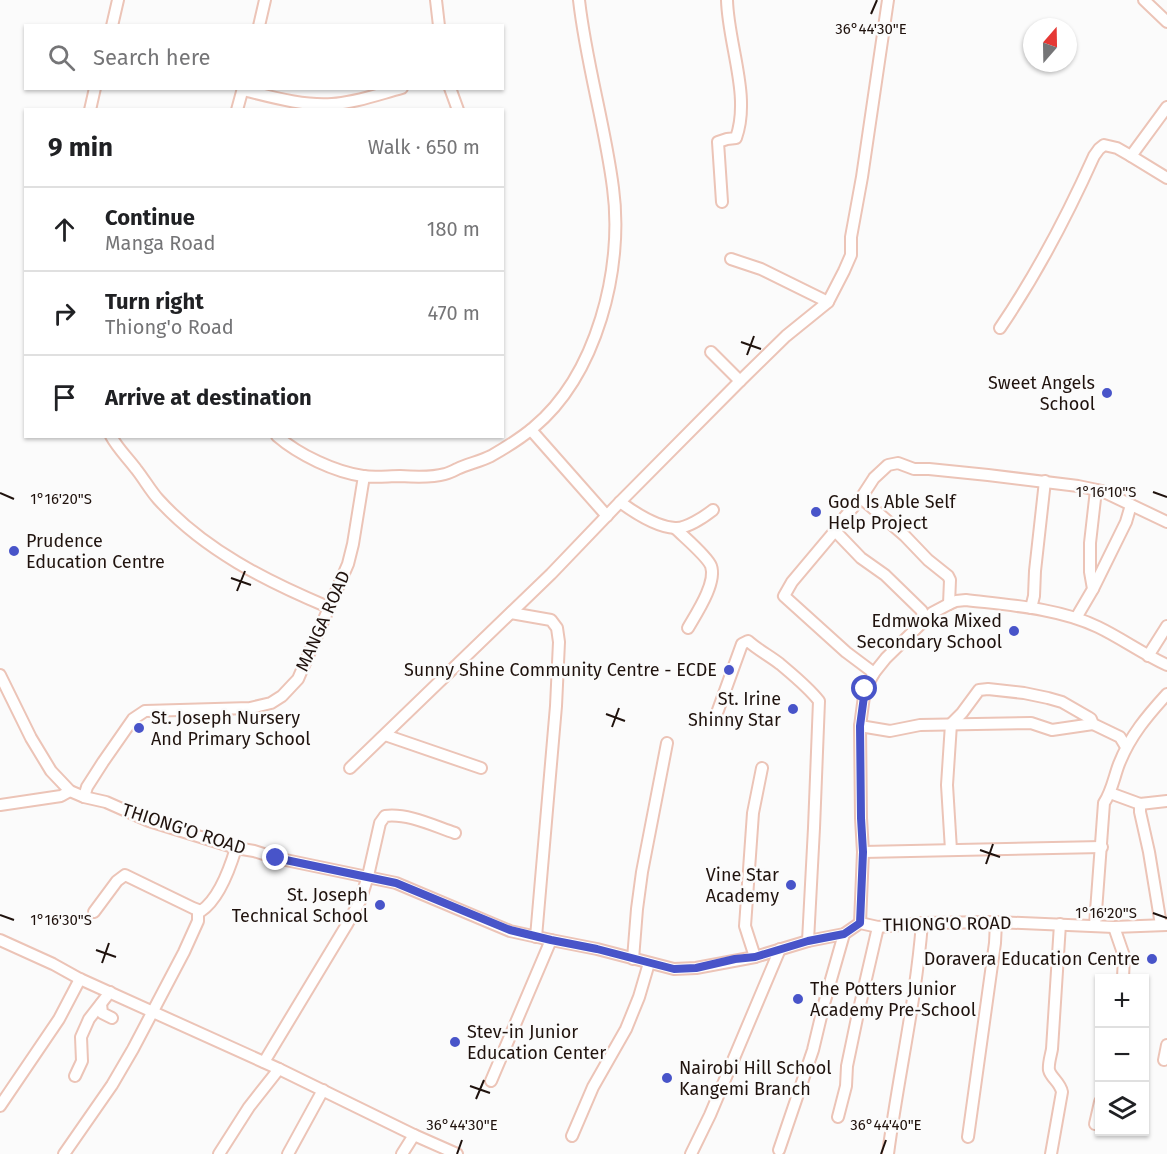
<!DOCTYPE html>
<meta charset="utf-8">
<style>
:root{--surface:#fff;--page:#f6f6f6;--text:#202124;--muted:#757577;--line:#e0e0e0}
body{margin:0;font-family:"Fira Sans",sans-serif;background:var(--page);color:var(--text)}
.controls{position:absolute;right:18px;bottom:18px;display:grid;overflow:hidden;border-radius:0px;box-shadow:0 2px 4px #0004}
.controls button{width:54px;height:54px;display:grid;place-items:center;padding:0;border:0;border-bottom:2px solid var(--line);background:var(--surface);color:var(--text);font:30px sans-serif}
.compass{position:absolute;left:1023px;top:18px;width:54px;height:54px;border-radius:50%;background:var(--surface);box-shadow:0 2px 4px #0004;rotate:20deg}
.stop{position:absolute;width:18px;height:18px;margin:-14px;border:4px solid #4854c9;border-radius:50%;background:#fff}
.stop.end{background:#4854c9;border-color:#fff;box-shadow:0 2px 6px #0008}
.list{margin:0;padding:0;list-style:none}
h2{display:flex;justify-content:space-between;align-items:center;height:78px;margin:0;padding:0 24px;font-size:26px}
h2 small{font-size:20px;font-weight:400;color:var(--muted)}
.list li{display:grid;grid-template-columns:39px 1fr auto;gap:18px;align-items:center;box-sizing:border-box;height:84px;padding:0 24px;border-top:2px solid var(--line)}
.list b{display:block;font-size:22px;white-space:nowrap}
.list p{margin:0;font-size:20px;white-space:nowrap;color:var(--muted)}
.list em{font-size:20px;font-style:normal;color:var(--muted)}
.icon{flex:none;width:33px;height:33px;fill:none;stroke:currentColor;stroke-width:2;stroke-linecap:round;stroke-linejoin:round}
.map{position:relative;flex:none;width:1167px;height:1154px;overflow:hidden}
.search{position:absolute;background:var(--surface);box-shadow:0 2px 4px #0004;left:24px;top:24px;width:480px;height:66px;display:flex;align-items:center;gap:15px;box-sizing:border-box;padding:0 21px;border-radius:0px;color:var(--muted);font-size:22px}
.panel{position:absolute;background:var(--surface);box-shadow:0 2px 4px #0004;left:24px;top:108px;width:480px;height:330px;border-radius:0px}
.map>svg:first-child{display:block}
</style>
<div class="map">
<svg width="1167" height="1154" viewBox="0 0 1167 1154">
<rect width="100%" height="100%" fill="#fbfbfb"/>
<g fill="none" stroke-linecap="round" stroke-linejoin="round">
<defs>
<g id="minor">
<path d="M436,0L439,26"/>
<path d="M1144,0L1167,22"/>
<path d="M112,26L118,0"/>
<path d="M259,26L265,0"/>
<path d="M450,88L458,110"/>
<path d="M243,90C272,97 302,106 332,104C355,103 379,94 402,88"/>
<path d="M90,110L95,88"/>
<path d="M237,110L243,88"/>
<path d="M1131,156L1167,178"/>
<path d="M722,202L718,142L727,139L736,138C751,96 728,44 727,0"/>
<path d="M731,259L761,269L828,302"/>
<path d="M1000,328C1036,275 1068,214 1094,156L1099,149L1104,145L1117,148L1131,156L1167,107"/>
<path d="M711,352L740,381"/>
<path d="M531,430L607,516"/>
<path d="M111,436C118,449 128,458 136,469C144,479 150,490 158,499C204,550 266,581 328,607"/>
<path d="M277,436C299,455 335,472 363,476C375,478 388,476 400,476C414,477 431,478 445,474C449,473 453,471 457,469C468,464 481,461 491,456C505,448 521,438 533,428C597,375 624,268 613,188C605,125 586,63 579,0"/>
<path d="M861,498L837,526V533L861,558L885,575L922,611L923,621"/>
<path d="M620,502C635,513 656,527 675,528C686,529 704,517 713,510"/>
<path d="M837,526L834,532L792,582L784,596L846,652L874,673"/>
<path d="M675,528C684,537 707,556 711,566C717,583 696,614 688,628"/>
<path d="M1093,589L1126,522L1131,505"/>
<path d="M949,604L950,580L948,576L928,560L905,536L861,498L874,478L888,465L898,463L914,469H929L988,475L1078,486L1102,491L1167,522"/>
<path d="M1031,608L1034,596L1035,571L1045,481"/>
<path d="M511,613L551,620L557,628L559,642L556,706L536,937"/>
<path d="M1076,618L1093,589L1090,572V543L1096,490"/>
<path d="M1148,656L1167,626"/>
<path d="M0,675L31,738L51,771L70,791L84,797L106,802L149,821L236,848L254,851L276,858L396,883L510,931L551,940L597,949L674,969L696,968L755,957L808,941L844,934L860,923L878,927L922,923L996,922L1114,927L1167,925"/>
<path d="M717,713L742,644L748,641C758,650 770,656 780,664C793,675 808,687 819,701L814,828L808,941"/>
<path d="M860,726L890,731L920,725L1031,723L1052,730L1093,724"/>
<path d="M385,735L481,768"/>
<path d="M350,768L551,574L620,502L740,381L786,336L828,302L844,271L851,255V237L862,177L888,0"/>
<path d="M1110,793L1140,804L1167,801"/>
<path d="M84,797L87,787L103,762L133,719L145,711L250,708L271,703L282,696L298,679L348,564L353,544L364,476"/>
<path d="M1140,804V812L1149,852L1161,925"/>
<path d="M0,805L61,796L70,791"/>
<path d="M951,850L947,785L951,724L962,713L979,690L988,689L1024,693L1048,698L1062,702L1088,717L1091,719L1093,724L1120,737L1126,747"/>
<path d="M863,852L1102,847"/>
<path d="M94,912L117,881L125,875L193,908L201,911C219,899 230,868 236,848"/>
<path d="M860,923L863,852L861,818L860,726L865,689L874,673L886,658L932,613L949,604L956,601L966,600C1008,605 1059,608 1098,627C1121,638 1143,654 1167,665"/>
<path d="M1095,925L1104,803C1112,791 1114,777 1119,764C1130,736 1147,716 1167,694"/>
<path d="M1114,927L1124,956L1123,978"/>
<path d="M0,940L53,964L80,979L279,1069L414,1135L457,1154"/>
<path d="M755,957L745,926L753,813L762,768"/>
<path d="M633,959L637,909L642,872L667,743"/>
<path d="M101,1004L102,1013L112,1018"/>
<path d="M1164,1060L1167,1045"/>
<path d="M264,1062L346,926L360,901L368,876L380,823L385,816C408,813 434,826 455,833"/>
<path d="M75,1076L82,1061L81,1037L89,1019L110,992"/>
<path d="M491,1081L551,940"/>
<path d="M0,1106L59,1019L80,979"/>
<path d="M838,1117L846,1086L847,1066L857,1018L878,927"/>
<path d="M1095,1124L1100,1102"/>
<path d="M572,1136L593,1087L626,1029L639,997L649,963"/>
<path d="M968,1137L995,943L996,922"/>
<path d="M779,1150L813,1050L824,1004L844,934"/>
<path d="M64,1154L112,1085L133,1049L184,952L198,921V911"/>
<path d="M219,1154L249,1107L279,1069"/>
<path d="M288,1154L323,1090"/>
<path d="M402,1154L414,1135"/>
<path d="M691,1154L710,1115L780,949"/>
<path d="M888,1154C898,1077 916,1001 922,923"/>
<path d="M1051,1154L1062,1092C1060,1082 1051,1078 1049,1070C1048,1064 1051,1055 1052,1049L1060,924"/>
</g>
</defs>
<!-- minor casing -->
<use href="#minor" stroke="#ecc4b7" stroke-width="14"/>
<!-- minor -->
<use href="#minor" stroke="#fff" stroke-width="10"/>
</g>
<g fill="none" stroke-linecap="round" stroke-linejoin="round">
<!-- route -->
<path stroke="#4854c9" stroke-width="8" d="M276,858L396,883L510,930L551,940L597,949L674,969L696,968L735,959L755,957L808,941L844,934L860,923L863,852L861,818L860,726L865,689"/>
</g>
<!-- ticks -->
<path fill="none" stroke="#20130e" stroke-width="2" d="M871,14L877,0M741,342L761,349M747,355L754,336M1153,492L1167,497M0,493L14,499M231,578L251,585M237,591L245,571M606,714L625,721M612,727L619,708M980,850L1000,857M986,864L993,844M1153,913L1167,918M0,915L14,920M96,950L116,957M102,963L109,943M470,1086L490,1093M476,1099L484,1080M457,1154L462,1140M881,1154L886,1140"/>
<!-- markers -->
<g fill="#4854c9" stroke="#fbfbfb" stroke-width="2">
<circle cx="1107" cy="393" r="6"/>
<circle cx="816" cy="512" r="6"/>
<circle cx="14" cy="551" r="6"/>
<circle cx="1014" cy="631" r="6"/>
<circle cx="729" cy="670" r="6"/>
<circle cx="793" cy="709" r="6"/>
<circle cx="139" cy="728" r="6"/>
<circle cx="791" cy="885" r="6"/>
<circle cx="380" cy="905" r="6"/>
<circle cx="1152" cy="959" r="6"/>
<circle cx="798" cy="999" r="6"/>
<circle cx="455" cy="1042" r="6"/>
<circle cx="667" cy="1078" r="6"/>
</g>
<g text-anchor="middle" stroke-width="5" stroke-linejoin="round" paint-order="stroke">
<!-- poi labels -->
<g font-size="18" fill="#20130e" stroke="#fbfbfb" text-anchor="end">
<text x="1095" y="389">Sweet Angels<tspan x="1095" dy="21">School</tspan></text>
<text x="828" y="508" text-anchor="start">God Is Able Self<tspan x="828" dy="21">Help Project</tspan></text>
<text x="26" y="547" text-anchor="start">Prudence<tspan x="26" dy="21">Education Centre</tspan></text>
<text x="1002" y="627">Edmwoka Mixed<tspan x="1002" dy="21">Secondary School</tspan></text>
<text x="717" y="676">Sunny Shine Community Centre - ECDE</text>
<text x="781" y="705">St. Irine<tspan x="781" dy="21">Shinny Star</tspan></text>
<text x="151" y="724" text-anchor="start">St. Joseph Nursery<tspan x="151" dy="21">And Primary School</tspan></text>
<text x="779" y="881">Vine Star<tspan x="779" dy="21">Academy</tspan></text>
<text x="368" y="901">St. Joseph<tspan x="368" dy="21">Technical School</tspan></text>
<text x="1140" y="965">Doravera Education Centre</text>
<text x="810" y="995" text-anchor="start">The Potters Junior<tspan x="810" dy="21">Academy Pre-School</tspan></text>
<text x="467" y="1038" text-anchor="start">Stev-in Junior<tspan x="467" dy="21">Education Center</tspan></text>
<text x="679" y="1074" text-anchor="start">Nairobi Hill School<tspan x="679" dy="21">Kangemi Branch</tspan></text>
</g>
<!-- street labels -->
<g font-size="18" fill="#20130e" stroke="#fbfbfb">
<text transform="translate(323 621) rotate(-66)" y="6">MANGA ROAD</text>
<text transform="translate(184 829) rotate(18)" y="6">THIONG'O ROAD</text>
<text transform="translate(947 924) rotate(-1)" y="6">THIONG'O ROAD</text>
</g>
</g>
<g font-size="15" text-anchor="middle" fill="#20130e" stroke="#fbfbfb" stroke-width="5" stroke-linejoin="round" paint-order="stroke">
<text x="871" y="34">36°44'30"E</text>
<text x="1106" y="497">1°16'10"S</text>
<text x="61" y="504">1°16'20"S</text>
<text x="1106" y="918">1°16'20"S</text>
<text x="61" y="925">1°16'30"S</text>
<text x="462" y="1130">36°44'30"E</text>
<text x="886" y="1130">36°44'40"E</text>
</g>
</svg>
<div class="controls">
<button>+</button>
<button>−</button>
<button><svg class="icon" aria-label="layers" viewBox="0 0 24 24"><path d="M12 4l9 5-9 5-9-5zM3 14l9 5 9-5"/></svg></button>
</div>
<svg class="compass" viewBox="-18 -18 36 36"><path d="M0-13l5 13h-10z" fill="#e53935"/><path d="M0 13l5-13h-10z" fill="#757577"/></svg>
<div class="stop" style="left:865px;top:689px"></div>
<div class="stop end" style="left:276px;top:858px"></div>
<div class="search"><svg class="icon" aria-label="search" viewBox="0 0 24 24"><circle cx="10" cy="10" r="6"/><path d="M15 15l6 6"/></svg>Search here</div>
<section class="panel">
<h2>9 min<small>Walk · 650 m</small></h2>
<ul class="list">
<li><svg class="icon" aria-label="ahead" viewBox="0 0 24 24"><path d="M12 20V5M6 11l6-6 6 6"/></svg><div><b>Continue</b><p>Manga Road</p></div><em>180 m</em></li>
<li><svg class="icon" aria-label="right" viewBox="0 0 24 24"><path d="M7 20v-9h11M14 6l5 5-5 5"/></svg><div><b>Turn right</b><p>Thiong'o Road</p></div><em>470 m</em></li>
<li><svg class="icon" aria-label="arrive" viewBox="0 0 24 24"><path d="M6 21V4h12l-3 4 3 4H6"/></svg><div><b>Arrive at destination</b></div></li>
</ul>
</section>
</div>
